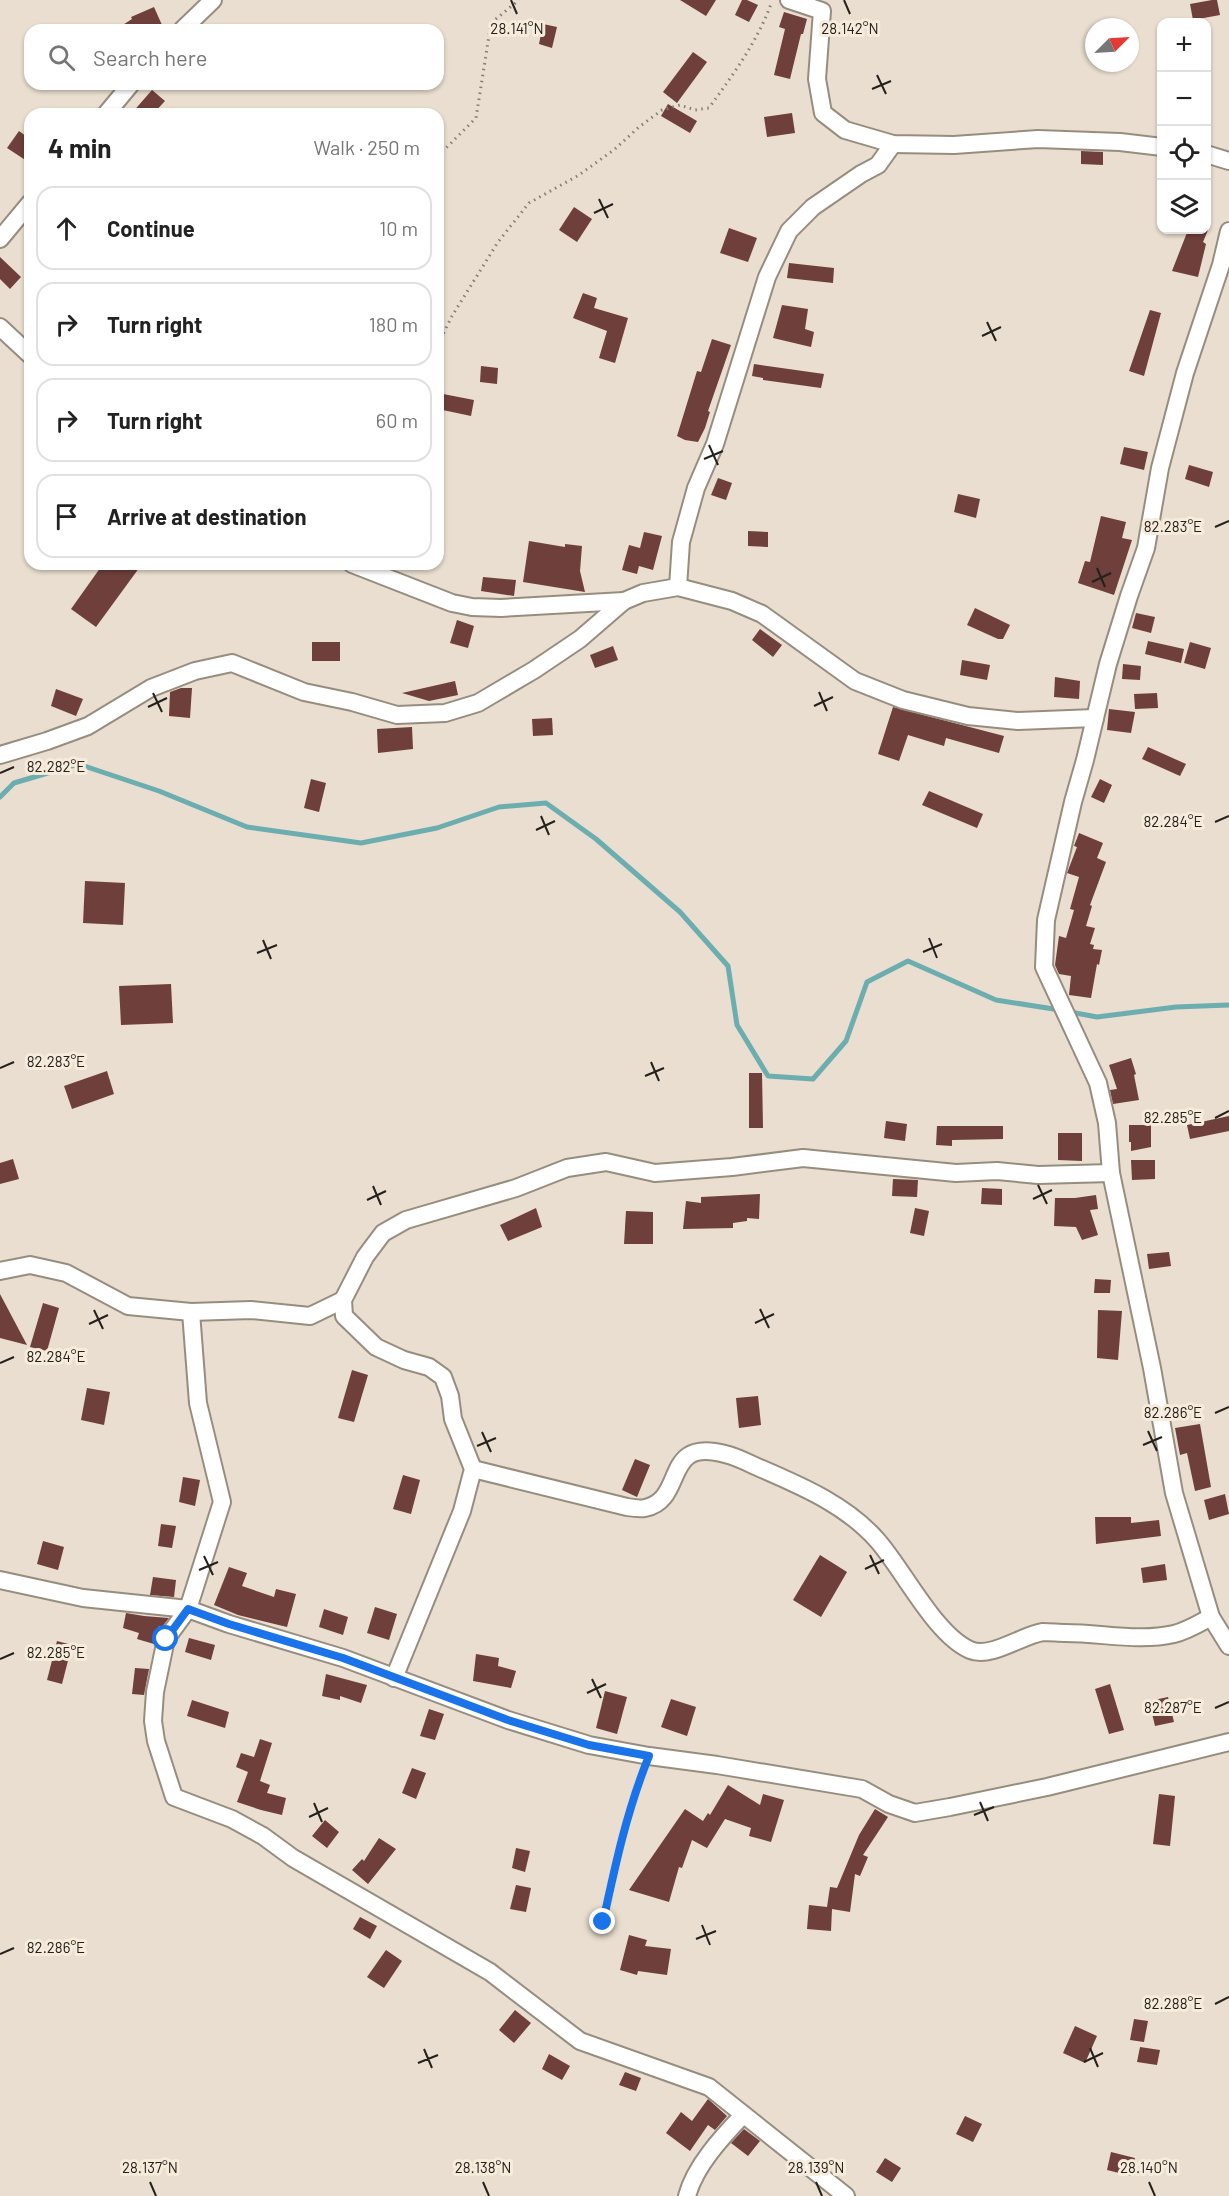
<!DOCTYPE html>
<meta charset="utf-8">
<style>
:root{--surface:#fff;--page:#f6f6f6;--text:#222;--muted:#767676;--line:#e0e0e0}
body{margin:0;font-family:Barlow,sans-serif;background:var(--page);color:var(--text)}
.controls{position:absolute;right:18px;top:18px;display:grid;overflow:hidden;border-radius:12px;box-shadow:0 2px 4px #0004}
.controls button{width:54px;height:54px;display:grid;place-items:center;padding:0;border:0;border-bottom:2px solid var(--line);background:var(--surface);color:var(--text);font:30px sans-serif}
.compass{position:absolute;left:1085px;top:18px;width:54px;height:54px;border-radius:50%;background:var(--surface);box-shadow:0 2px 4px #0004;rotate:66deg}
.stop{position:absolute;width:18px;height:18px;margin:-14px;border:4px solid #1a73e8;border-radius:50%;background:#fff}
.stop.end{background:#1a73e8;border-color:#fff;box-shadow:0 2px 6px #0008}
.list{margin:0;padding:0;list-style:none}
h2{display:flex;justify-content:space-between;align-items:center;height:78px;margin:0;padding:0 24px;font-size:26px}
h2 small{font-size:20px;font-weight:400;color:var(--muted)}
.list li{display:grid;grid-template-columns:39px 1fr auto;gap:18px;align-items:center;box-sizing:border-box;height:84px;margin:0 12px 12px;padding:0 12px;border:2px solid var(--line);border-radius:18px}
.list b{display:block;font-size:22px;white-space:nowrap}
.list em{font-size:20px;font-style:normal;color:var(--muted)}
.icon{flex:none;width:33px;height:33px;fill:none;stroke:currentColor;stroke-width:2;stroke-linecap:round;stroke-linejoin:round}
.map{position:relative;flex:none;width:1229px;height:2196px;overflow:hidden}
.search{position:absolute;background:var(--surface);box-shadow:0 2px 4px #0004;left:24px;top:24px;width:420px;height:66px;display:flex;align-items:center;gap:15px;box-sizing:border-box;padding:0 21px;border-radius:18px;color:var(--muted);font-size:22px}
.panel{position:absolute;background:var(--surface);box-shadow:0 2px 4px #0004;left:24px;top:108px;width:420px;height:462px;border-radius:18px}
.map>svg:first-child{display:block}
</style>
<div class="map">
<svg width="1229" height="2196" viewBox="0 0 1229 2196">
<rect width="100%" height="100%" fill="#e9decf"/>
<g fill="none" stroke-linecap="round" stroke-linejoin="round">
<!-- stream -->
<g stroke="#6caeaf" stroke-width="5">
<path d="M0,797L14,783L78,764L159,791L247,827L361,843L437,828L499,807L546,803L596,839L680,912L728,966L737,1025L768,1076L813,1079L846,1041L867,982L908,961L996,1000L1060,1010"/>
<path d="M1070,1012L1097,1017L1176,1007L1229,1005"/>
</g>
</g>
<!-- building -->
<g fill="#6e3f3b">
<path d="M680,0H716L706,16Z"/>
<path d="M742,0H747L758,5L749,22L735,15Z"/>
<path d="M1212,0H1217L1220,15L1193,20L1190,4Z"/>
<path d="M154,7L162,25L152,30H115L132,19L131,17Z"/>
<path d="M784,12L807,19L803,34H801L790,79L774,75L785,29L779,27Z"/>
<path d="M543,24L557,27L552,48L539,44Z"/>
<path d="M693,52L707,62L677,103L663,92Z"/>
<path d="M152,90L165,101L153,114H131Z"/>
<path d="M668,104L697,121L690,133L661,116Z"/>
<path d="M792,113L795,133L767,137L764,117Z"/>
<path d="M19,131L30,139V163L7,148Z"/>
<path d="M1081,151L1103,152V165L1081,164Z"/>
<path d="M574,207L592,219L577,242L559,230Z"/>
<path d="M729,228L757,238L748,262L720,253Z"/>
<path d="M1188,230H1208L1203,242L1206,244L1198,277L1172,271Z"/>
<path d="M0,257L21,277L10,289L0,279Z"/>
<path d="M789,263L834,268L833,283L787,278Z"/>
<path d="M583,293L597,298L594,308L628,318L615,363L599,358L607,331L573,318Z"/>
<path d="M782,305L808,309L805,329L814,332L811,347L773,338Z"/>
<path d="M1150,310L1161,313L1144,376L1129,371Z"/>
<path d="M712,339L731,345L708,411L710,412L705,428L698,442L685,440L677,436L697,371L701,372Z"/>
<path d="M754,364L824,374L821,388L763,380V378L752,376Z"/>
<path d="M481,366L498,368L497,384L480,382Z"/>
<path d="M438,393L474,400L471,416L438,409Z"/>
<path d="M1124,447L1148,452L1144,470L1120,464Z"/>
<path d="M1189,465L1213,472L1209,487L1185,479Z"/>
<path d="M718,478L732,483L726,500L711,495Z"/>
<path d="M958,494L980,499L976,518L954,512Z"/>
<path d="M1101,516L1126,522L1122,538L1132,540L1114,595L1078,583L1085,561L1090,562Z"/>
<path d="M748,531L768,532V547L748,546Z"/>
<path d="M644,532L662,536L653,570L639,566L637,574L622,570L629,545L640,548Z"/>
<path d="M529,541L565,547V544L582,546L580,571L585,592L523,582Z"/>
<path d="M103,564H142L96,627L71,609Z"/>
<path d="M483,577L516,580L514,596L481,591Z"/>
<path d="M975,608L1010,625L1003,639H998L967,625Z"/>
<path d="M1136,613L1155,617L1151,633L1132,628Z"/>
<path d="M457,620L474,626L468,648L450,643Z"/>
<path d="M760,629L782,645L773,657L752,640Z"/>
<path d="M1148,641L1184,649L1181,663L1145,654Z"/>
<rect x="312" y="642" width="28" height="19"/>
<path d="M1190,642L1211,648L1205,669L1184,663Z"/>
<path d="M613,646L618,660L595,668L590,655Z"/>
<path d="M962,660L990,665L987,680L960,675Z"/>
<path d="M1123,664L1141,666L1140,680L1122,679Z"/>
<path d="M1055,677L1080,681L1079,699L1054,697Z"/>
<path d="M455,681L458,695L429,701L402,693Z"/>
<path d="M181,688H192L190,718L169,716L170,692Z"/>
<path d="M56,689L83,699L76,716L51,706Z"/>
<path d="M1157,693L1158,708L1135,709L1134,694Z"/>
<path d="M893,707L1004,736L999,753L946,738L944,746L908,735L899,761L878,754Z"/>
<path d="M1109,709L1135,712L1131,733L1107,730Z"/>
<path d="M552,718L553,735L533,736L532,719Z"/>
<path d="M412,727L413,749L378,753L377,729Z"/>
<path d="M1148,747L1186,764L1180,776L1142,759Z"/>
<path d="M311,779L326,783L319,812L304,808Z"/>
<path d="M1100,779L1112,785L1104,803L1091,797Z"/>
<path d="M929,791L983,814L977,828L922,805Z"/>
<path d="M1079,833L1103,843L1097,858L1106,862L1090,905L1092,906L1086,926L1095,928L1090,944L1094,945L1093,949L1102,950L1099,965L1097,964L1091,998L1069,995L1071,976L1059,974L1055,965L1059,936L1066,938L1074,910L1070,909L1079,877L1067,873L1077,847L1074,846Z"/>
<path d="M85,881L125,883L123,925L83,923Z"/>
<path d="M171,984L173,1023L121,1025L119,986Z"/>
<path d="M1131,1058L1136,1074L1134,1075L1139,1100L1113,1104L1110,1090L1117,1089L1109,1065Z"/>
<path d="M107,1071L114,1094L72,1109L64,1086Z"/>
<path d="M749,1073H762L763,1128H749Z"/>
<path d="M1229,1116V1131L1190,1139L1187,1125Z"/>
<path d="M886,1121L907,1124L905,1141L884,1138Z"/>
<path d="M1129,1125H1151V1147L1131,1151V1142H1129Z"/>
<path d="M937,1126H1003V1139L952,1140V1146L936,1145Z"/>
<path d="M1058,1133H1082V1161L1058,1160Z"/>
<path d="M13,1159L19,1179L0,1184V1163Z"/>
<path d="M1131,1160H1155V1179L1132,1180Z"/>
<path d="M893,1179L918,1180L917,1197L892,1196Z"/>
<path d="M982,1188L1002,1189V1205L981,1204Z"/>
<path d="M760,1194L759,1219L747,1218V1221L733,1223V1228L683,1229L686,1201L701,1203V1197Z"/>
<path d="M1096,1195L1098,1209L1090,1210L1098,1235L1082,1240L1076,1227L1054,1226L1055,1198H1075Z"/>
<path d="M536,1208L542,1227L508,1241L500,1225Z"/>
<path d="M915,1208L929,1211L924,1236L910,1233Z"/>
<path d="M626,1211L653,1212V1244H624Z"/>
<path d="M1169,1252L1171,1266L1149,1269L1147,1254Z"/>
<path d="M1095,1279L1111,1280L1110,1293H1094Z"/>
<path d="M0,1294L27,1345L0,1338Z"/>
<path d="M43,1303L59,1308L47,1351L30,1347Z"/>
<path d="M1098,1310L1122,1311L1118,1360L1097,1358Z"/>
<path d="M352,1370L368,1375L354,1422L338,1418Z"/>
<path d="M87,1388L110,1392L104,1425L81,1420Z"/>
<path d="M758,1396L761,1425L739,1428L736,1398Z"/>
<path d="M1200,1424L1211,1487L1195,1491L1187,1453L1180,1455L1175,1428Z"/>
<path d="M635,1459L650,1465L637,1497L622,1490Z"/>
<path d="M403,1475L420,1480L411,1514L393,1509Z"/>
<path d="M183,1477L200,1480L195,1506L179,1502Z"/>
<path d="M1225,1494L1229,1514L1209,1520L1204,1500Z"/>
<path d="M1095,1517H1131V1523L1159,1520L1161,1536L1096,1544Z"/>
<path d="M161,1524L176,1526L172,1548L158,1546Z"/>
<path d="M43,1541L64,1547L58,1570L37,1564Z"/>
<path d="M820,1555L847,1572L821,1617L793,1600Z"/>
<path d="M1165,1564L1167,1580L1143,1583L1141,1568Z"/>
<path d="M229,1567L247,1573L242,1586L274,1597L276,1589L296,1594L287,1627L238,1615L214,1605Z"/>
<path d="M153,1577L176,1580L174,1597L150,1595Z"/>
<path d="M375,1607L397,1614L389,1640L367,1633Z"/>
<path d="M324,1609L348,1617L343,1635L319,1627Z"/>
<path d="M126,1613L144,1616L169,1618L162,1627L159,1626L154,1644L137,1639L139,1633L123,1628Z"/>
<path d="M189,1638L215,1645L211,1660L185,1652Z"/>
<path d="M57,1641L72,1645L62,1684L47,1680Z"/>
<path d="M476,1654L499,1658L498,1666L516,1671L511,1688L473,1681Z"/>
<path d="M135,1668L149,1669L144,1695L132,1694Z"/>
<path d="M326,1674L367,1685L361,1703L340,1696V1700L322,1696Z"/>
<path d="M1110,1684L1124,1730L1109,1734L1095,1689Z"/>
<path d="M605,1691L627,1697L617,1734L596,1728Z"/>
<path d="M1168,1697L1174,1722L1155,1726L1149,1701Z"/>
<path d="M671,1699L696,1707L687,1736L661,1727Z"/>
<path d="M192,1700L229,1712L225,1728L187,1716Z"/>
<path d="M429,1709L444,1714L435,1740L420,1736Z"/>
<path d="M260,1739L272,1743L260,1781L270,1785L267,1793L286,1798L282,1815L261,1810L237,1802L248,1772L236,1767L241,1753L254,1757Z"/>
<path d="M412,1768L426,1773L416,1799L402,1793Z"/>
<path d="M728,1785L760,1805L763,1794L784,1800L771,1842L749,1836L751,1828L725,1819L707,1848L692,1840L682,1868L679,1867L669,1902L629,1890L685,1809L703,1821L708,1813L710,1815Z"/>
<path d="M1159,1794L1175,1796L1170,1846L1153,1844Z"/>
<path d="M875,1809L888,1817L863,1855L868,1857L860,1876L855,1874L850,1912L832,1909L831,1931L807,1929L809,1905L827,1907L830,1887L837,1888L859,1835Z"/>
<path d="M325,1820L339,1832L327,1848L312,1836Z"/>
<path d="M379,1838L396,1849L368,1884L352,1870L362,1859L364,1861Z"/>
<path d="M516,1848L530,1851L525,1872L512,1868Z"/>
<path d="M516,1885L531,1888L526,1912L510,1909Z"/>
<path d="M360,1917L377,1926L370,1939L353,1929Z"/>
<path d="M629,1935L647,1940L645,1946L671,1949L667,1975L638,1971L637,1975L620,1970Z"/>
<path d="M386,1950L402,1961L384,1988L367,1977Z"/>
<path d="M515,2010L531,2023L514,2043L499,2030Z"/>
<path d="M1134,2019L1148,2021L1144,2042L1130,2040Z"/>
<path d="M1075,2026L1097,2036L1085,2063L1063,2053Z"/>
<path d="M1140,2047L1160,2050L1157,2065L1137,2062Z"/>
<path d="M549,2054L570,2066L562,2080L542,2069Z"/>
<path d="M625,2072L641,2078L636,2091L619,2085Z"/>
<path d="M708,2099L727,2116L715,2130L708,2125L690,2151L666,2133L681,2112L692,2121Z"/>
<path d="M965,2116L982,2124L973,2142L956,2134Z"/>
<path d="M744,2129L760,2141L748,2156L731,2143Z"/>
<path d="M1111,2152L1135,2158L1131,2176L1107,2170Z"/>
<path d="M885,2158L901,2168L892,2182L876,2172Z"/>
</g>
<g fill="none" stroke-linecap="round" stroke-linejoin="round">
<defs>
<g id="street">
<path d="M789,0L822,11L817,79L823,113L845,130L893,144L954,145L1038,139L1120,142L1162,147"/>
<path d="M182,30L213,0"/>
<path d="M106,114L131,84"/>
<path d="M1206,154L1229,161"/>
<path d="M1229,231L1221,265L1185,373L1160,468L1146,548L1129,596L1108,664L1085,760L1073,802L1046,920L1044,967L1098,1083L1107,1123L1111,1173L1152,1368L1174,1493L1211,1617L1229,1646"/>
<path d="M0,239L30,203"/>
<path d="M0,327L30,355"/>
<path d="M352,564L452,603L472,607L501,608L624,601"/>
<path d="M678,587L681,542L696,488L715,444L767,277L789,231L813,207L861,174L878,165L893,144"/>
<path d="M0,755L47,741L88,726L151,688L195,671L232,663L304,692L352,702L397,715L445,713L478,703L534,670L580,639L624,601L643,593L678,587L732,601L762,614L855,681L903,700L968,716L1018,721L1095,718"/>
<path d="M0,1271L30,1265L66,1273L128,1306L191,1312L251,1310L310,1316L343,1300"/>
<path d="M191,1312L198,1403L222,1502L188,1609L166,1639L155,1692L153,1721L156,1741L174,1797L232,1819L263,1836L293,1858L490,1972L580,2041L709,2087L846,2196"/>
<path d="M473,1469L627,1507C633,1508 640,1509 645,1508C687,1499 661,1437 725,1454C738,1457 750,1464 762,1469C804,1487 847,1506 877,1540C903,1569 935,1635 970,1650C991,1659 1022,1635 1043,1632C1051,1632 1059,1633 1066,1633C1102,1633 1139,1642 1174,1634C1187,1631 1200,1623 1211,1617"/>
<path d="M0,1580L83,1598L188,1609L229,1624L343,1658L508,1720L589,1745L649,1756L717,1765L862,1789L889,1804L915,1813L950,1807L1047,1787L1229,1742"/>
<path d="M394,1678L462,1511L473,1469L453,1419L450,1396L443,1377L429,1367L404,1360L376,1347L344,1316L343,1300L365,1257L383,1233L406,1220L516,1188L567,1168L606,1162L655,1173L732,1167L803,1158L956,1173L997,1171L1038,1175L1111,1173"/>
<path d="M687,2196C695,2166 722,2137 743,2115"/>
</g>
</defs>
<!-- street casing -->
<use href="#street" stroke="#978d7f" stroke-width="20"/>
<!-- path -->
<g stroke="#857e74" stroke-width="3" stroke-dasharray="1.5 4.5" stroke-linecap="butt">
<path d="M438,156L476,118L491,23L519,0"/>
<path d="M438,344L452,316L498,242L529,203L579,175L615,149L639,127L662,110L680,105L695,110L709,108C734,73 756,44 771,4"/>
<path d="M603,1922C614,1872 623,1820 643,1772"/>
</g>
<!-- street -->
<use href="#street" stroke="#fff" stroke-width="16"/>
</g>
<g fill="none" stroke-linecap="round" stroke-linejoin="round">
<!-- route -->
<path stroke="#1a73e8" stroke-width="8" d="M166,1639L188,1609L229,1624L343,1658L508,1720L589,1745L649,1756C627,1810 615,1866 603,1922"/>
</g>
<!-- ticks -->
<path fill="none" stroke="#24201b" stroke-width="2" d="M511,0L517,14M844,0L850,14M877,75L886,94M872,89L891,81M599,199L608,218M594,213L613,204M987,322L996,341M982,336L1001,327M709,445L718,465M704,459L723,451M1215,527L1229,521M1097,568L1105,587M1092,582L1111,573M819,692L827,711M153,693L162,712M814,706L833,697M148,707L167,698M0,773L14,767M541,816L549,835M1215,822L1229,816M536,830L555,821M929,938L937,958M263,940L271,959M923,952L942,944M257,953L277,945M651,1062L659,1081M0,1068L14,1062M645,1076L664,1068M1215,1118L1229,1111M1038,1185L1047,1204M373,1186L381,1205M1033,1199L1052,1190M367,1200L386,1191M760,1309L769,1328M94,1310L103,1329M755,1323L774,1314M89,1324L108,1315M0,1363L14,1357M1215,1413L1229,1407M1148,1431L1157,1451M482,1432L491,1452M1143,1445L1162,1437M477,1446L496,1438M870,1555L879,1574M204,1556L213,1575M865,1569L884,1560M199,1570L218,1562M0,1659L14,1653M592,1679L601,1698M587,1693L606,1684M1215,1708L1229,1702M980,1802L988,1821M314,1803L322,1822M974,1815L994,1807M309,1817L328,1808M702,1925L710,1945M696,1939L716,1931M0,1954L14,1948M1215,2004L1229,1997M1090,2048L1098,2067M424,2049L432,2068M1084,2062L1103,2053M418,2063L438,2055M150,2182L156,2196M483,2182L489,2196M816,2182L822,2196M1149,2182L1155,2196"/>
<g font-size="15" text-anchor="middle" fill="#24201b" stroke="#f7ebdc" stroke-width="6" stroke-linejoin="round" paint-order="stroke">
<text x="517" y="34">28.141°N</text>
<text x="850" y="34">28.142°N</text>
<text x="1173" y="532">82.283°E</text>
<text x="56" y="772">82.282°E</text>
<text x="1173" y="827">82.284°E</text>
<text x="56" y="1067">82.283°E</text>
<text x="1173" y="1123">82.285°E</text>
<text x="56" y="1362">82.284°E</text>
<text x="1173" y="1418">82.286°E</text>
<text x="56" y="1658">82.285°E</text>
<text x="1173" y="1713">82.287°E</text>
<text x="56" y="1953">82.286°E</text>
<text x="1173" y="2009">82.288°E</text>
<text x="150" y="2173">28.137°N</text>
<text x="483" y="2173">28.138°N</text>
<text x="816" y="2173">28.139°N</text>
<text x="1149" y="2173">28.140°N</text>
</g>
</svg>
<div class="controls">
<button>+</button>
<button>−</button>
<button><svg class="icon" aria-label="locate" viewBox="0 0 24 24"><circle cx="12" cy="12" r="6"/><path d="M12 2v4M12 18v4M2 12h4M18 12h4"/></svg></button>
<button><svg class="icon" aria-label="layers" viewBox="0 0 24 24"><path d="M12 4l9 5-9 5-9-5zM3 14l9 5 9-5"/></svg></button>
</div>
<svg class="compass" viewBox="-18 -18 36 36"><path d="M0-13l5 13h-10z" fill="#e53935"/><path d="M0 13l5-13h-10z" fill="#767676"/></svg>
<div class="stop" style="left:166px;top:1639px"></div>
<div class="stop end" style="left:603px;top:1922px"></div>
<div class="search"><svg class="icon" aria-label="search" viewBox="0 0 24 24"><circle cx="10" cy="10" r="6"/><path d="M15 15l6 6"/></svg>Search here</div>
<section class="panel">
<h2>4 min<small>Walk · 250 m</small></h2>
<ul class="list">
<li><svg class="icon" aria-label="ahead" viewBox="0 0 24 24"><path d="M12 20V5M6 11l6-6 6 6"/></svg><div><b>Continue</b></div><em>10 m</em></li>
<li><svg class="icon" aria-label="right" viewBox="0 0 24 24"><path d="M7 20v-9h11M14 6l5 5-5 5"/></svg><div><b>Turn right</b></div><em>180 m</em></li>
<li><svg class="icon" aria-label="right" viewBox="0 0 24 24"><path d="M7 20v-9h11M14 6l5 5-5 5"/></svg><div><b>Turn right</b></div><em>60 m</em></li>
<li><svg class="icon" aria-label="arrive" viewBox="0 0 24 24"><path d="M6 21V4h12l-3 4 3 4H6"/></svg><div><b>Arrive at destination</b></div></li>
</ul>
</section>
</div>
